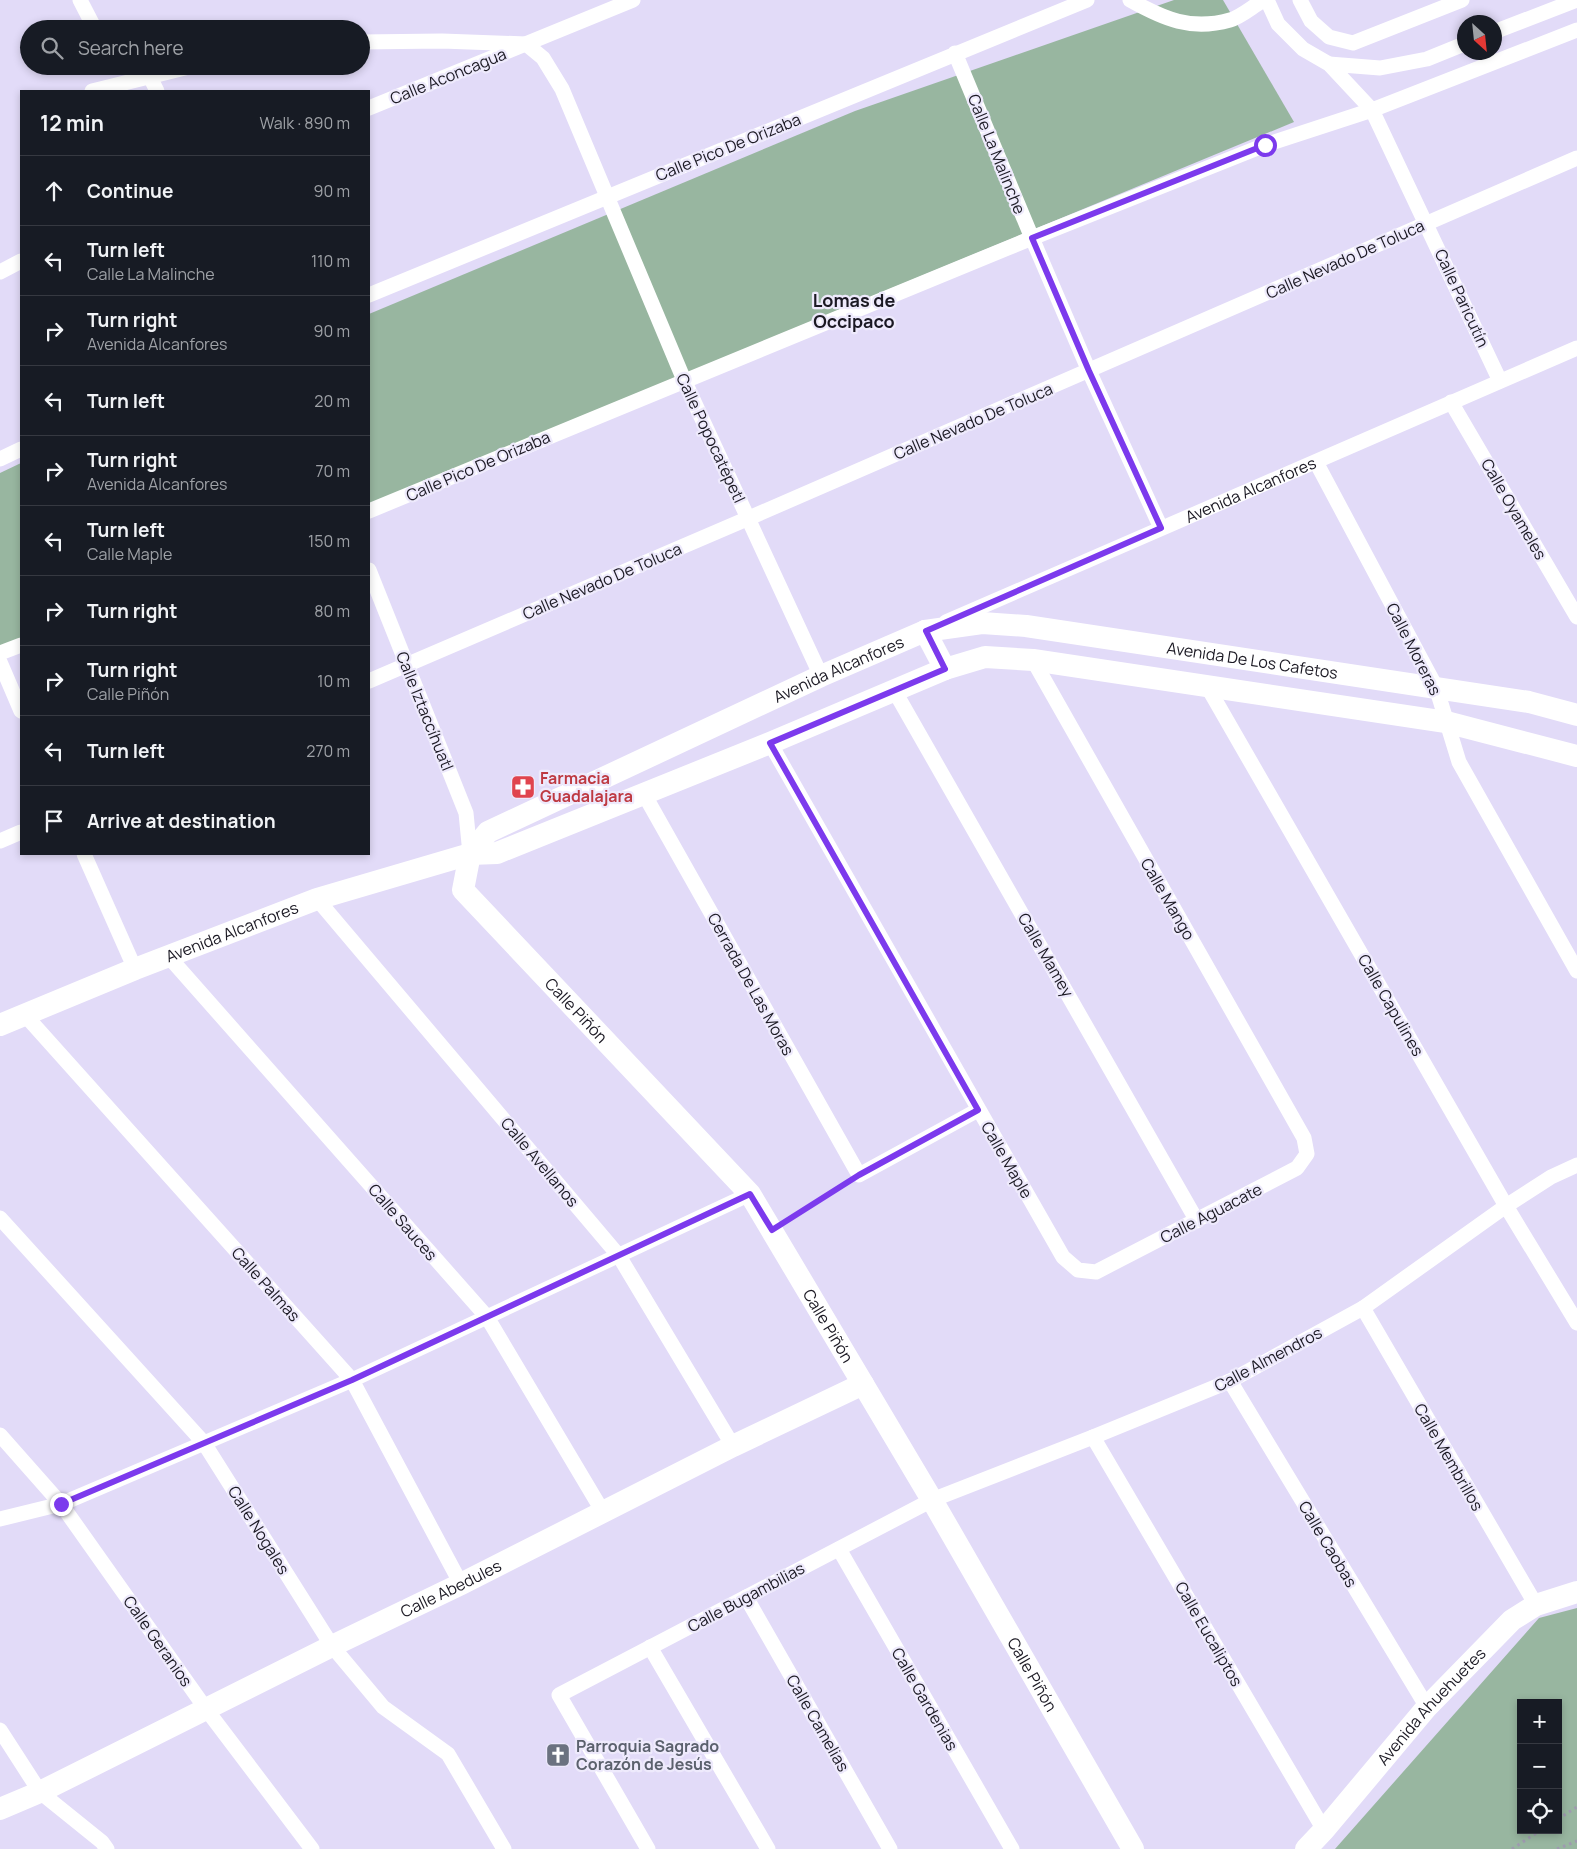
<!DOCTYPE html>
<meta charset="utf-8">
<style>
:root{--surface:#171b24;--page:#242831;--text:#f1f3f6;--muted:#9ea1a6;--line:#363941}
body{margin:0;font-family:Manrope,sans-serif;background:var(--page);color:var(--text)}
.controls{position:absolute;right:15px;bottom:15px;display:grid;overflow:hidden;border-radius:0px;box-shadow:0 2px 8px #0003}
.controls button{width:45px;height:45px;display:grid;place-items:center;padding:0;border:0;border-bottom:1px solid var(--line);background:var(--surface);color:var(--text);font:25px sans-serif}
.compass{position:absolute;left:1457px;top:15px;width:45px;height:45px;border-radius:50%;background:var(--surface);box-shadow:0 2px 8px #0003;rotate:153deg}
.stop{position:absolute;width:15px;height:15px;margin:-11px;border:4px solid #7c3aed;border-radius:50%;background:#fff}
.stop.end{background:#7c3aed;border-color:#fff;box-shadow:0 1px 5px #0008}
.list{margin:0;padding:0;list-style:none}
h2{display:flex;justify-content:space-between;align-items:center;height:65px;margin:0;padding:0 20px;font-size:21px}
h2 small{font-size:16px;font-weight:400;color:var(--muted)}
.list li{display:grid;grid-template-columns:32px 1fr auto;gap:15px;align-items:center;box-sizing:border-box;height:70px;padding:0 20px;border-top:1px solid var(--line)}
.list b{display:block;font-size:19px;white-space:nowrap}
.list p{margin:0;font-size:16px;white-space:nowrap;color:var(--muted)}
.list em{font-size:16px;font-style:normal;color:var(--muted)}
.icon{flex:none;width:28px;height:28px;fill:none;stroke:currentColor;stroke-width:2;stroke-linecap:round;stroke-linejoin:round}
.map{position:relative;flex:none;width:1577px;height:1849px;overflow:hidden}
.search{position:absolute;background:var(--surface);box-shadow:0 2px 8px #0003;left:20px;top:20px;width:350px;height:55px;display:flex;align-items:center;gap:12px;box-sizing:border-box;padding:0 18px;border-radius:28px;color:var(--muted);font-size:19px}
.panel{position:absolute;background:var(--surface);box-shadow:0 2px 8px #0003;left:20px;top:90px;width:350px;height:765px;border-radius:0px}
.map>svg:first-child{display:block}
</style>
<div class="map">
<svg width="1577" height="1849" viewBox="0 0 1577 1849">
<rect width="100%" height="100%" fill="#e2dbf8"/>
<!-- green -->
<g fill="#98b6a0" fill-rule="evenodd">
<path d="M1174,0H1223L1294,122L369,504V314L855,111Z"/>
<path d="M21,463V647L0,656V473Z"/>
<path d="M1577,1608V1849H1335L1539,1618ZM1521,1703H1558V1830H1521Z"/>
</g>
<g fill="none" stroke-linecap="round" stroke-linejoin="round">
<!-- path -->
<g stroke="#9f9ab0" stroke-width="3" stroke-dasharray="2.5 4" stroke-linecap="butt">
<path d="M788,1220L846,1183"/>
<path d="M1558,1819L1577,1807"/>
<path d="M1512,1849L1541,1830"/>
<path d="M1557,1849L1577,1841"/>
</g>
<!-- street -->
<g stroke="#fff" stroke-width="15">
<path d="M80,0L95,29"/>
<path d="M1130,0C1164,19 1191,31 1230,20C1241,17 1253,6 1264,0"/>
<path d="M1267,0L1278,24L1303,49L1329,64L1372,110L1500,381"/>
<path d="M1300,0L1311,21L1329,37L1353,43L1462,0"/>
<path d="M1494,32L1577,0"/>
<path d="M361,42L442,41L526,44L543,58L562,89L684,380L821,676"/>
<path d="M955,53L1032,238L1089,371L1161,528"/>
<path d="M1329,64L1380,68L1427,59L1464,44"/>
<path d="M131,66L150,77L157,91"/>
<path d="M92,91L193,66"/>
<path d="M369,108L633,0"/>
<path d="M0,272L21,261"/>
<path d="M369,295L1087,0"/>
<path d="M1451,402L1577,617"/>
<path d="M0,459L21,449"/>
<path d="M1316,462L1436,687L1459,762L1577,971"/>
<path d="M369,511L1032,238L1265,145L1372,110L1577,30"/>
<path d="M369,570L466,813L470,854"/>
<path id="s1" d="M946,622L1577,348"/>
<path d="M0,653L21,645"/>
<path d="M0,662L21,711"/>
<path d="M369,681L749,518L1577,158"/>
<path d="M1207,686L1506,1206L1577,1323"/>
<path d="M894,690L1197,1221"/>
<path d="M770,743L1063,1257L1078,1270L1096,1272L1297,1168L1307,1154L1304,1138L1033,660"/>
<path d="M644,794L859,1175L978,1110"/>
<path d="M0,841L21,832"/>
<path d="M84,854L135,969"/>
<path d="M317,899L619,1256L733,1446"/>
<path d="M169,957L487,1317L603,1512"/>
<path d="M25,1015L352,1380L461,1584"/>
<path d="M0,1218L204,1443L332,1646L383,1707L448,1754L504,1849"/>
<path d="M1363,1308L1536,1605"/>
<path d="M1230,1381L1427,1707"/>
<path d="M0,1435L61,1504L206,1709L312,1849"/>
<path d="M1093,1437L1324,1830"/>
<path d="M0,1519L61,1504L352,1380L750,1194"/>
<path d="M839,1549L1012,1849"/>
<path d="M746,1597L890,1849"/>
<path d="M650,1647L768,1849"/>
<path d="M0,1730L40,1792L102,1842L107,1849"/>
<path d="M648,1849L559,1695L932,1500L1093,1437L1230,1381L1363,1308L1506,1206L1551,1177L1577,1165"/>
</g>
<!-- secondary -->
<g stroke="#fff" stroke-width="22">
<path d="M925,631L945,669"/>
<path id="s2" d="M470,854L463,890L750,1194L932,1500L1133,1849"/>
<path id="s3" d="M470,854L488,832L821,676L925,631L982,623L1026,626L1529,702L1577,715"/>
<path id="s4" d="M0,1025L135,969L317,899L470,854L497,853L770,743L945,669L985,657L1033,660L1446,722L1577,756"/>
<path id="s5" d="M0,1809L40,1792L332,1646L461,1584L733,1446L863,1384"/>
<path id="s6" d="M1306,1849L1324,1830L1427,1707L1512,1620L1536,1605L1577,1592"/>
</g>
</g>
<g fill="none" stroke-linecap="round" stroke-linejoin="round">
<!-- route -->
<path stroke="#7c3aed" stroke-width="6" d="M61,1504L352,1380L750,1194L772,1230L859,1175L978,1110L770,743L945,669L926,631L1161,528L1089,371L1032,238L1265,145"/>
</g>
<!-- icons -->
<defs>
<symbol id="pharmacy-square" viewBox="-11 -11 22 22"><rect x="-9" y="-9" width="18" height="18" rx="4" fill="#e0444e" stroke="#eeeafc"/><path d="M-2-6h4v4h4v4h-4v4h-4v-4h-4v-4h4Z" fill="#fff"/></symbol>
<symbol id="church-square" viewBox="-11 -11 22 22"><rect x="-9" y="-9" width="18" height="18" rx="4" fill="#6b7280" stroke="#eeeafc"/><path d="M-1.2-6h2.4v3.5h3.3v2.4h-3.3V6h-2.4V-.1h-3.3v-2.4h3.3Z" fill="#fff"/></symbol>
</defs>
<g fill-rule="evenodd">
<use href="#pharmacy-square" x="509" y="773" width="28" height="28"/>
<use href="#church-square" x="544" y="1741" width="28" height="28"/>
</g>
<g text-anchor="middle" stroke-width="4.5" stroke-linejoin="round" paint-order="stroke">
<!-- street labels -->
<g font-size="16" fill="#1b1923" stroke="#eeeafc">
<text transform="translate(448 76) rotate(-22)" y="6">Calle Aconcagua</text>
<text transform="translate(728 147) rotate(-22)" y="6">Calle Pico De Orizaba</text>
<text transform="translate(997 154) rotate(68)" y="6">Calle La Malinche</text>
<text transform="translate(1345 259) rotate(-24)" y="6">Calle Nevado De Toluca</text>
<text transform="translate(1462 298) rotate(65)" y="6">Calle Paricutín</text>
<text transform="translate(973 421) rotate(-23)" y="6">Calle Nevado De Toluca</text>
<text transform="translate(711 438) rotate(65)" y="6">Calle Popocatépetl</text>
<text transform="translate(478 466) rotate(-23)" y="6">Calle Pico De Orizaba</text>
<text dy="6" stroke="none"><textPath href="#s1" startOffset="332">Avenida Alcanfores</textPath></text>
<text transform="translate(1514 509) rotate(60)" y="6">Calle Oyameles</text>
<text transform="translate(602 581) rotate(-23)" y="6">Calle Nevado De Toluca</text>
<text transform="translate(1414 649) rotate(63)" y="6">Calle Moreras</text>
<text dy="6" stroke="none"><textPath href="#s3" startOffset="840">Avenida De Los Cafetos</textPath></text>
<text dy="6" stroke="none"><textPath href="#s3" startOffset="415">Avenida Alcanfores</textPath></text>
<text transform="translate(425 711) rotate(68)" y="6">Calle Iztaccíhuatl</text>
<text transform="translate(1168 899) rotate(60)" y="6">Calle Mango</text>
<text dy="6" stroke="none"><textPath href="#s4" startOffset="250">Avenida Alcanfores</textPath></text>
<text transform="translate(1046 955) rotate(60)" y="6">Calle Mamey</text>
<text transform="translate(751 984) rotate(61)" y="6">Cerrada De Las Moras</text>
<text transform="translate(1391 1005) rotate(60)" y="6">Calle Capulines</text>
<text dy="6" stroke="none"><textPath href="#s2" startOffset="202">Calle Piñón</textPath></text>
<text transform="translate(1007 1160) rotate(60)" y="6">Calle Maple</text>
<text transform="translate(540 1162) rotate(50)" y="6">Calle Avellanos</text>
<text transform="translate(1211 1213) rotate(-27)" y="6">Calle Aguacate</text>
<text transform="translate(403 1222) rotate(49)" y="6">Calle Sauces</text>
<text transform="translate(266 1284) rotate(48)" y="6">Calle Palmas</text>
<text dy="6" stroke="none"><textPath href="#s2" startOffset="608">Calle Piñón</textPath></text>
<text transform="translate(1268 1359) rotate(-28)" y="6">Calle Almendros</text>
<text transform="translate(1449 1457) rotate(60)" y="6">Calle Membrillos</text>
<text transform="translate(259 1530) rotate(58)" y="6">Calle Nogales</text>
<text transform="translate(1328 1544) rotate(59)" y="6">Calle Caobas</text>
<text dy="6" stroke="none"><textPath href="#s5" startOffset="502">Calle Abedules</textPath></text>
<text transform="translate(746 1597) rotate(-28)" y="6">Calle Bugambilias</text>
<text transform="translate(1209 1634) rotate(60)" y="6">Calle Eucaliptos</text>
<text transform="translate(158 1641) rotate(55)" y="6">Calle Geranios</text>
<text dy="6" stroke="none"><textPath href="#s2" startOffset="1012">Calle Piñón</textPath></text>
<text transform="translate(925 1699) rotate(60)" y="6">Calle Gardenias</text>
<text dy="6" stroke="none"><textPath href="#s6" startOffset="190">Avenida Ahuehuetes</textPath></text>
<text transform="translate(818 1723) rotate(60)" y="6">Calle Camelias</text>
</g>
<!-- health labels -->
<g font-size="16" font-weight="bold" fill="#be3a42" stroke="#eeeafc" text-anchor="start">
<text x="540" y="784">Farmacia<tspan x="540" dy="18">Guadalajara</tspan></text>
</g>
<!-- worship labels -->
<g font-size="16" font-weight="bold" fill="#5b616d" stroke="#eeeafc" text-anchor="start">
<text x="576" y="1752">Parroquia Sagrado<tspan x="576" dy="18">Corazón de Jesús</tspan></text>
</g>
<!-- neighbourhood labels -->
<g font-size="18" font-weight="bold" fill="#1b1923" stroke="#eeeafc">
<text x="854" y="307">Lomas de<tspan x="854" dy="21">Occipaco</tspan></text>
</g>
</g>
</svg>
<div class="controls">
<button>+</button>
<button>−</button>
<button><svg class="icon" aria-label="locate" viewBox="0 0 24 24"><circle cx="12" cy="12" r="6"/><path d="M12 2v4M12 18v4M2 12h4M18 12h4"/></svg></button>
</div>
<svg class="compass" viewBox="-18 -18 36 36"><path d="M0-13l5 13h-10z" fill="#e53935"/><path d="M0 13l5-13h-10z" fill="#9ea1a6"/></svg>
<div class="stop" style="left:1265px;top:145px"></div>
<div class="stop end" style="left:61px;top:1504px"></div>
<div class="search"><svg class="icon" aria-label="search" viewBox="0 0 24 24"><circle cx="10" cy="10" r="6"/><path d="M15 15l6 6"/></svg>Search here</div>
<section class="panel">
<h2>12 min<small>Walk · 890 m</small></h2>
<ul class="list">
<li><svg class="icon" aria-label="ahead" viewBox="0 0 24 24"><path d="M12 20V5M6 11l6-6 6 6"/></svg><div><b>Continue</b></div><em>90 m</em></li>
<li><svg class="icon" aria-label="left" viewBox="0 0 24 24"><path d="M17 20v-9H6M10 6l-5 5 5 5"/></svg><div><b>Turn left</b><p>Calle La Malinche</p></div><em>110 m</em></li>
<li><svg class="icon" aria-label="right" viewBox="0 0 24 24"><path d="M7 20v-9h11M14 6l5 5-5 5"/></svg><div><b>Turn right</b><p>Avenida Alcanfores</p></div><em>90 m</em></li>
<li><svg class="icon" aria-label="left" viewBox="0 0 24 24"><path d="M17 20v-9H6M10 6l-5 5 5 5"/></svg><div><b>Turn left</b></div><em>20 m</em></li>
<li><svg class="icon" aria-label="right" viewBox="0 0 24 24"><path d="M7 20v-9h11M14 6l5 5-5 5"/></svg><div><b>Turn right</b><p>Avenida Alcanfores</p></div><em>70 m</em></li>
<li><svg class="icon" aria-label="left" viewBox="0 0 24 24"><path d="M17 20v-9H6M10 6l-5 5 5 5"/></svg><div><b>Turn left</b><p>Calle Maple</p></div><em>150 m</em></li>
<li><svg class="icon" aria-label="right" viewBox="0 0 24 24"><path d="M7 20v-9h11M14 6l5 5-5 5"/></svg><div><b>Turn right</b></div><em>80 m</em></li>
<li><svg class="icon" aria-label="right" viewBox="0 0 24 24"><path d="M7 20v-9h11M14 6l5 5-5 5"/></svg><div><b>Turn right</b><p>Calle Piñón</p></div><em>10 m</em></li>
<li><svg class="icon" aria-label="left" viewBox="0 0 24 24"><path d="M17 20v-9H6M10 6l-5 5 5 5"/></svg><div><b>Turn left</b></div><em>270 m</em></li>
<li><svg class="icon" aria-label="arrive" viewBox="0 0 24 24"><path d="M6 21V4h12l-3 4 3 4H6"/></svg><div><b>Arrive at destination</b></div></li>
</ul>
</section>
</div>
